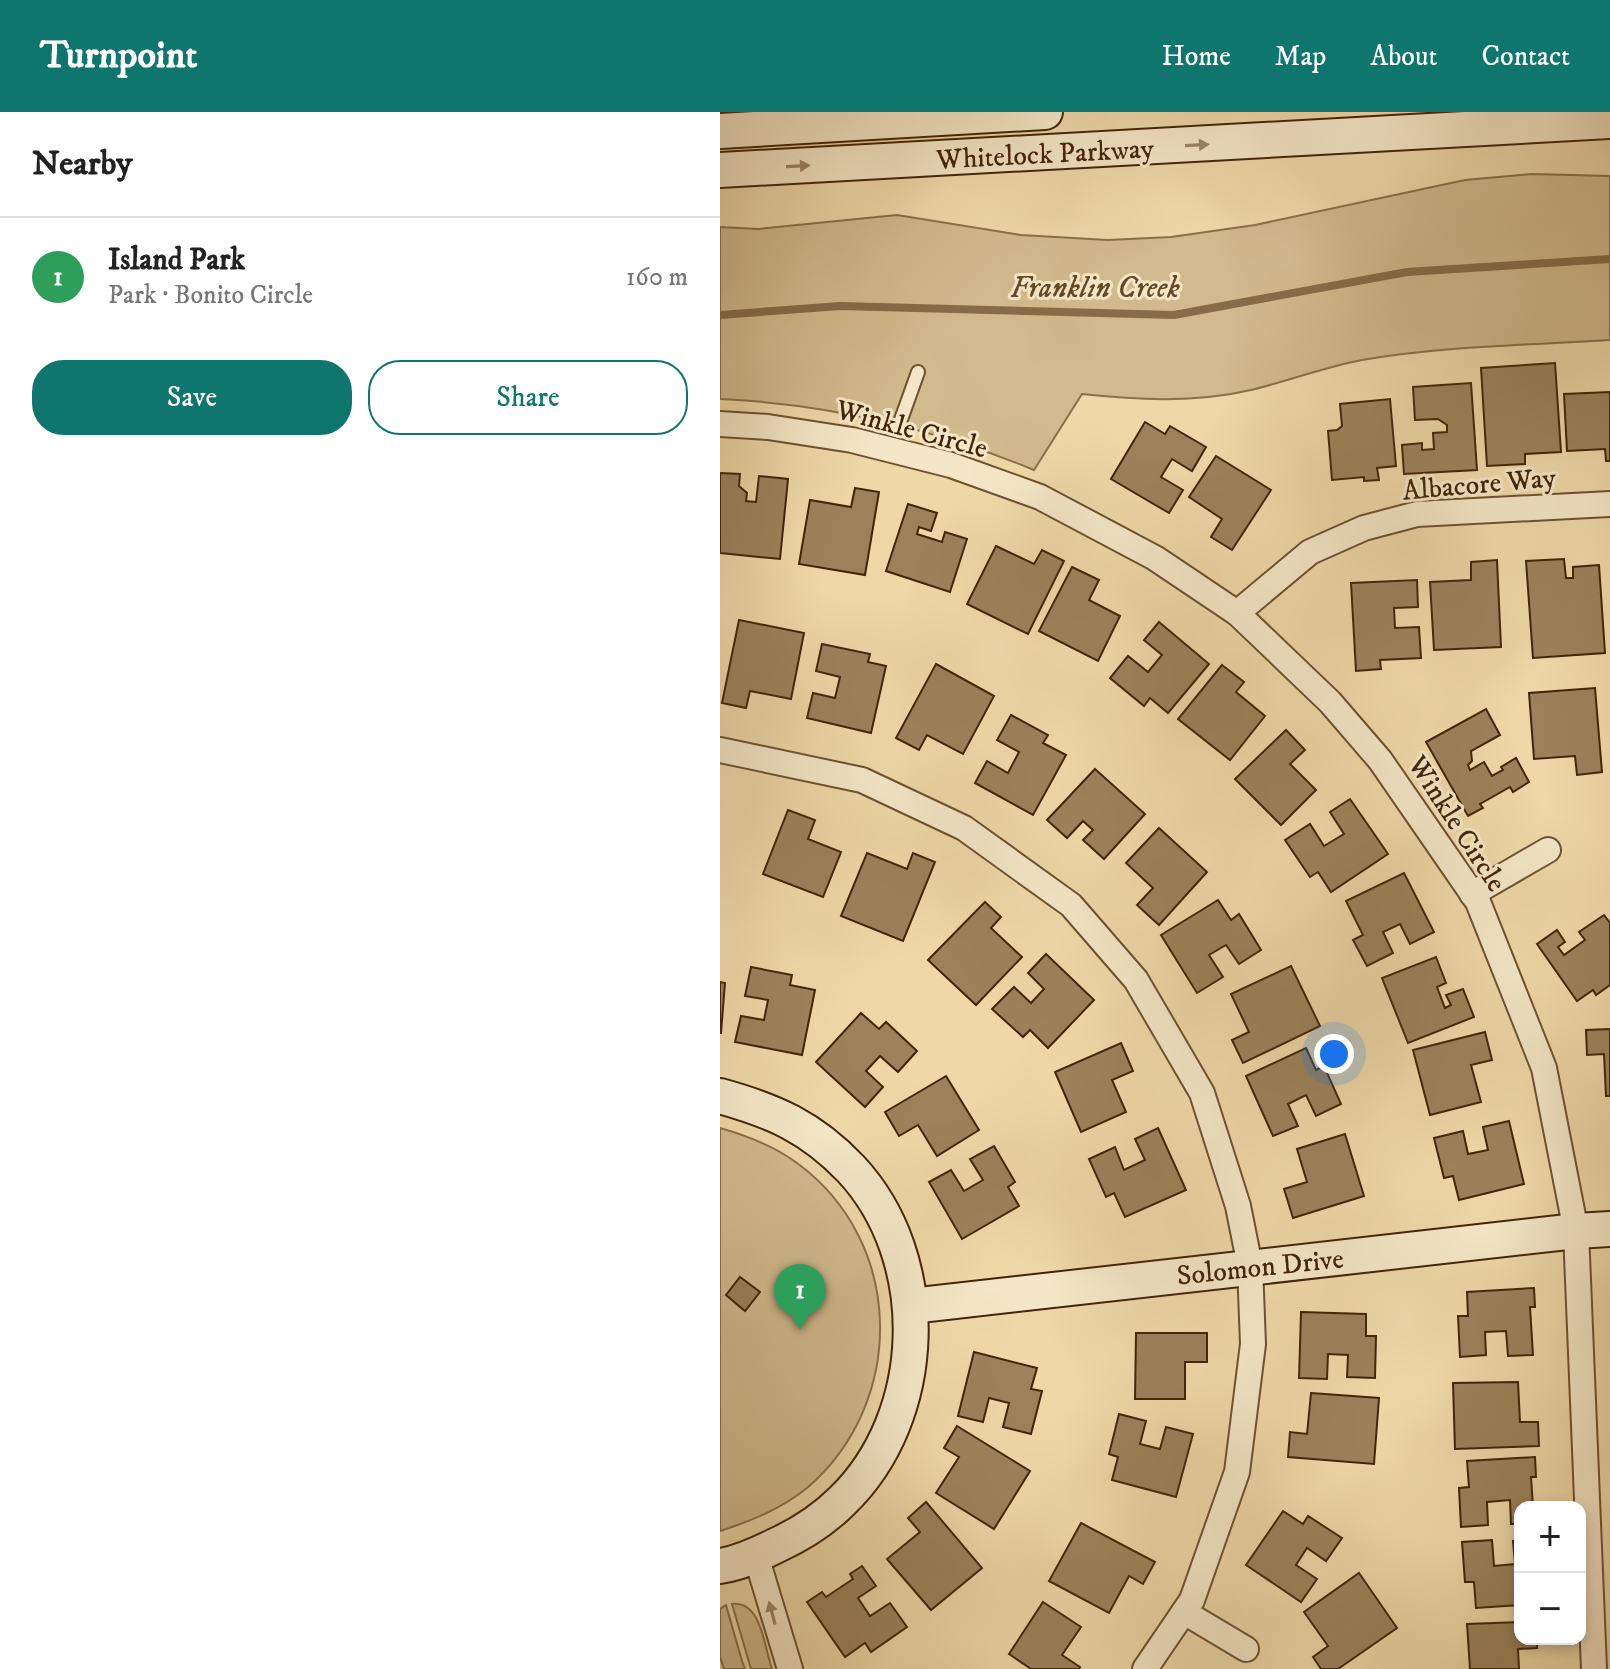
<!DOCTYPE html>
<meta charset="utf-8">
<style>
:root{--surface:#fff;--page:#f2f2f2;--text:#222;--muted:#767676;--line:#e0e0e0;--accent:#0f766e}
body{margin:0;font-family:"IM FELL DW Pica",serif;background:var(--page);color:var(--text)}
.controls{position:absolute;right:24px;bottom:24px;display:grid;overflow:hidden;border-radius:16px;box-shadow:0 4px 12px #0003}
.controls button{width:72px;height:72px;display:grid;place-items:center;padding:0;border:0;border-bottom:2px solid var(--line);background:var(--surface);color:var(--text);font:40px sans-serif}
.you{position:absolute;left:614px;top:942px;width:28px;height:28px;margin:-20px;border:6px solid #fff;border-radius:50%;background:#1a73e8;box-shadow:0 0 0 12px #1a73e833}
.badge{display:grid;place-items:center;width:52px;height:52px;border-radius:50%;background:var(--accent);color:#fff;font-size:26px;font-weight:700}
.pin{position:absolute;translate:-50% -66px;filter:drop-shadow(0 2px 4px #0008)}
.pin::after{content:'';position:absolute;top:42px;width:28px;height:24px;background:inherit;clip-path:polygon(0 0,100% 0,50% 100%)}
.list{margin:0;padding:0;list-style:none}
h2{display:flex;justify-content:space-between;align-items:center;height:104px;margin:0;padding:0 32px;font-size:34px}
h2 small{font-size:26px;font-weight:400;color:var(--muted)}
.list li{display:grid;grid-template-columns:52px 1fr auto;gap:24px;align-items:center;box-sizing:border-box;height:120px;padding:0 32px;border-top:2px solid var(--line)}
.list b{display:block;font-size:30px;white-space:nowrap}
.list p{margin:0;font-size:26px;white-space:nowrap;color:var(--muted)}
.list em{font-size:26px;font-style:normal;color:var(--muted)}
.actions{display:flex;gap:16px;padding:24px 32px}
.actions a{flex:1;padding:18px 0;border:2px solid var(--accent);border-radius:32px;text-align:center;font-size:28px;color:var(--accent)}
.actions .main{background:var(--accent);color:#fff}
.map{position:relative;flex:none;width:890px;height:1557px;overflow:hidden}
header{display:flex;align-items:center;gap:48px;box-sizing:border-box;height:112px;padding:0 40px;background:var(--accent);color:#fff}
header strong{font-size:38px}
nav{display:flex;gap:44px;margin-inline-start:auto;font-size:28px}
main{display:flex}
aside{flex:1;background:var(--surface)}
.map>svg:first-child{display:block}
</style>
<header>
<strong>Turnpoint</strong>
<nav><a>Home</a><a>Map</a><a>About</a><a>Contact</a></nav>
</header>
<main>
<aside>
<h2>Nearby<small></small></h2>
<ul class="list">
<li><span class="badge" style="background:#2e9e5b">1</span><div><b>Island Park</b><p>Park · Bonito Circle</p></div><em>160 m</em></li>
</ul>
<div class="actions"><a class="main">Save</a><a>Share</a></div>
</aside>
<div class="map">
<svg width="890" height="1557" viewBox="0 0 890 1557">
<rect width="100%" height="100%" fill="#eed8a8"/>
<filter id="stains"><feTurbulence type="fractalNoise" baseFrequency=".0025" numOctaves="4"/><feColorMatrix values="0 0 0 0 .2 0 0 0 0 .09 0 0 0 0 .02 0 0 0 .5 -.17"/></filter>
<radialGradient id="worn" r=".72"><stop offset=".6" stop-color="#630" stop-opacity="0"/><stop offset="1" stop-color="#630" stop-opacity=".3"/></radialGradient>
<!-- green -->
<g fill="#d1ba8d" stroke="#8a704a" stroke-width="2">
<path d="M811,62L890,64V228C808,233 723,234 642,248C605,255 568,269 531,278C475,291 417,288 362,282L314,358C215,317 107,292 0,287V115L38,117L177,103L301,123L388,128L451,125L535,113L745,68Z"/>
<path d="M0,1016C28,1024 54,1034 77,1051C185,1130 187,1290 87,1376C61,1397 31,1409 0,1419Z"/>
<path d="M12,1492C42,1489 44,1535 52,1557H31Z"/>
<path d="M6,1493L22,1549L25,1557H4L0,1545V1497Z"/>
</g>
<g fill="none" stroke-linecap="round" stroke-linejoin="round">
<!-- stream -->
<path stroke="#866c48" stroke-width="8" d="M0,203L120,194L454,203L687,160L890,147"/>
</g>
<!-- building -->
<g fill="#9b825b" stroke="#422508" stroke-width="2">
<path d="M835,251L841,340L805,342V352L767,354L761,256Z"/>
<path d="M751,271L757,358L684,362L682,333L702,331V338L714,337L713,321L727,320V313L718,307L695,308L693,275Z"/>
<path d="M890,280V349H886L885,337L847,339L844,282Z"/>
<path d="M670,287L676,354L657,356L659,368L644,369V365L612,368L608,319L617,318L622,314L620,292Z"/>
<path d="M425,310L445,322L450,314L486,335L472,359L452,347L441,365L463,378L449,401L391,367Z"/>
<path d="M496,344L551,378L512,438L491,425L502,407L469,385Z"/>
<path d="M0,361L20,362L19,374L27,381L26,389L36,390L39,364L68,367L60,447L0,441Z"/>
<path d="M135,376L159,380L145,463L79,452L90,388L131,395Z"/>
<path d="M188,392L217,401L211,419L199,415L197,422L222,430L225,420L247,427L230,480L166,459Z"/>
<path d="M276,434L314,452L322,438L344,449L308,522L247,492Z"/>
<path d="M844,447L846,466H853V455L879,453L885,541L813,546L806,449Z"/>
<path d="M777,448L781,535L714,538L710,470L751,468V450Z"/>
<path d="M352,455L379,468L369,488L400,504L378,549L319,519Z"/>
<path d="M697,468L698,495L674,496L675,516L699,515L701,546L660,548L661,557L636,559L631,471Z"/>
<path d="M19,508L84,521L71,587L30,579L26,596L2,591Z"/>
<path d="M439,510L489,552L448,601L430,586L424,594L390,566L408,544L428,560L442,543L424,528Z"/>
<path d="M102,532L150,542L148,550L166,554L151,621L87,606L93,581L115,586L120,565L96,559Z"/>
<path d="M216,552L274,584L243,642L207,623L199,638L176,626Z"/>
<path d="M502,553L524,570L516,580L545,604L510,648L458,607Z"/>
<path d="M875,576L882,660L857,663L855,644L814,647L809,581Z"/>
<path d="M766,597L780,623L751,639L752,649L748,653L750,658L764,650L772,664L783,658L781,655L796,646L809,670L793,680L790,675L760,692L763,696L748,704L706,630Z"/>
<path d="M291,603L328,623L323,631L346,643L313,703L255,671L267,649L288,661L299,640L277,628Z"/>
<path d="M566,618L585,638L570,652L596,678L561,713L515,667Z"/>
<path d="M375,657L425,702L384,747L363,728L373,718L363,709L347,726L327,708Z"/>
<path d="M630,687L668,742L611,780L598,760L590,765L565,728L590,712L604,734L624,722L610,700Z"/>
<path d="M68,698L95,708L88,727L121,740L103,785L43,762Z"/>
<path d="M439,716L487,760L439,813L417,793L433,776L406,751Z"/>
<path d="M147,741L187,757L193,741L215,750L183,829L121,804Z"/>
<path d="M684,761L714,820L690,832L680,812L663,820L673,841L647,854L633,828L643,823L626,789Z"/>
<path d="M498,788L511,808L519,802L541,838L519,852L506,833L489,843L503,865L477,881L441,823Z"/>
<path d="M265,790L281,805L271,816L302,845L256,893L208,848Z"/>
<path d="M884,803L890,811V873L876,883L873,878L857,889L817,832L837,818L845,830L838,835L844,843L865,828L859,820Z"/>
<path d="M326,842L374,888L328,936L310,918L303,925L272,897L294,875L311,891L324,877L308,861Z"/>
<path d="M716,845L726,871L717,875L725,896L731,893L726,883L743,877L754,905L688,931L662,866Z"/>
<path d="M571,854L600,914L523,951L512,928L529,920L511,882Z"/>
<path d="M31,855L72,863L70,873L95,878L82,943L15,930L21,904L44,908L48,888L25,884Z"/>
<path d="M0,870L5,871L1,921H0Z"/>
<path d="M141,901L159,917L166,910L197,939L178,960L160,944L146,959L163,975L145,995L96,950Z"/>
<path d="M890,917V984H886L884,942L867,943L866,918Z"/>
<path d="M765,920L772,948L751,953L761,990L710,1003L693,938Z"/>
<path d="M401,931L413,959L392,968L406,1000L361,1020L335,960Z"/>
<path d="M586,936L596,958L604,954L621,992L596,1004L586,983L568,992L578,1014L553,1024L526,964Z"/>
<path d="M226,964L259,1018L217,1044L198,1013L179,1024L165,1000Z"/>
<path d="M789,1009L804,1072L739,1088L733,1064L724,1066L714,1026L743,1019L748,1042L768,1038L763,1015Z"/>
<path d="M438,1016L466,1078L405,1105L394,1081L386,1085L369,1047L395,1035L404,1058L425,1048L415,1027Z"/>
<path d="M625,1022L644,1084L573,1106L564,1077L587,1070L577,1037Z"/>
<path d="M274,1034L295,1070L288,1075L299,1094L242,1127L209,1070L231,1058L244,1079L263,1068L250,1047Z"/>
<path d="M20,1165L40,1180L25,1199L6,1183Z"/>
<path d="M814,1176L815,1195H810L813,1243L788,1244L786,1219L765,1220L766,1243L740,1245L738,1204H748L747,1180Z"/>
<path d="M581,1200L646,1202V1224H656L655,1266L627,1265L628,1243L608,1242L607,1267L579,1266Z"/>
<path d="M416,1221H487V1250H465V1287H415Z"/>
<path d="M254,1240L317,1256L311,1277L322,1279L311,1322L283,1315L289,1291L269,1286L263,1310L238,1304Z"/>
<path d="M798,1270L800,1310H818L819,1334L735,1337L733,1271Z"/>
<path d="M591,1281L659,1286L654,1352L568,1345L570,1320L587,1322Z"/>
<path d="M399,1302L426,1309L420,1332L440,1337L446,1315L473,1322L456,1385L392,1368L398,1345L389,1342Z"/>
<path d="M237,1314L310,1359L274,1417L216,1381L239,1345L224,1336Z"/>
<path d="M815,1345L816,1365H811L813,1395H800V1412H791L790,1388L767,1390L768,1413L741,1415L739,1376L749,1375L747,1349Z"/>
<path d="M206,1390L262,1456L211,1498L167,1447L200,1420L188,1406Z"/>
<path d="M563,1399L583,1412L588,1404L622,1426L606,1449L587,1436L576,1453L597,1467L581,1490L526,1453Z"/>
<path d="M361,1411L435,1450L423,1472L409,1464L389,1501L329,1469Z"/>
<path d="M772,1428L774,1454L795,1452L793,1429H800V1493L756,1496L754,1470H745L742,1430Z"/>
<path d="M142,1454L156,1474L138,1486L150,1504L170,1491L187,1515L151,1540L145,1531L125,1545L87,1490L102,1480L106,1485L133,1467L130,1462Z"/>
<path d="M639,1461L677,1516L618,1557H601L593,1545L608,1534L584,1500Z"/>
<path d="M323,1490L361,1515L342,1543L360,1555L359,1557H311L289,1542Z"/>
<path d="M800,1510V1527H817V1536L798,1537L799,1557H750L747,1512Z"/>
</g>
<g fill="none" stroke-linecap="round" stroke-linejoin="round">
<defs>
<path id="lane" d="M178,316L198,260"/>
<g id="street">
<path d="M0,312L48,315L132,328L231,353L320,385L435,446L517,501L610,590L660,648L758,790L824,956L856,1119L874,1557"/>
<path d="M517,501L590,440L644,416L697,402L890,392"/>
<path d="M0,638L142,668L244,716L351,793L416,868L482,981L518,1094L530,1154L533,1232L517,1360L472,1488L425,1557"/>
<path d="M752,782L828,738"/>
<path d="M36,1444L70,1557"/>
<path d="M464,1500L526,1537"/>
</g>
<g id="secondary">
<path d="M0,19L325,0"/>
<path d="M0,58L890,9"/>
<path d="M0,984C54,999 91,1015 131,1057C214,1146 210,1304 122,1389C103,1408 81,1422 57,1433C39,1442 20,1451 0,1454"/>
<path d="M191,1194L856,1119L890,1117"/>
</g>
</defs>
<!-- lane casing -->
<use href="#lane" stroke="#6d5230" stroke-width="16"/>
<!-- street casing -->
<use href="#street" stroke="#6d5230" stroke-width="28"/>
<!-- secondary casing -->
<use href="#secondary" stroke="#422508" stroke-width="38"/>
<!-- lane -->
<use href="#lane" stroke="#f4e6c6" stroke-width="12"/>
<!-- street -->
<use href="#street" stroke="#f4e6c6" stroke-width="24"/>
<!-- secondary -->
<use href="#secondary" stroke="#f4e6c6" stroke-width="34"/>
</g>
<!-- one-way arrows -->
<defs><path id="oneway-solid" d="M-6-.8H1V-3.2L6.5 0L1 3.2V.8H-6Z" transform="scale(2)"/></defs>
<g fill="#9b8667">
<use href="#oneway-solid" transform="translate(477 33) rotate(-3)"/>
<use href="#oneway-solid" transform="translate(78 54) rotate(-3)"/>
<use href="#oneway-solid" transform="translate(52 1501) rotate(-105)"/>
</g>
<g text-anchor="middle" stroke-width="6" stroke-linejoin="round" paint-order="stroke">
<!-- street labels -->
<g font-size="28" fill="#422508" stroke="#f4e6c6">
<text transform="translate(325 41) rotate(-3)" y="10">Whitelock Parkway</text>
<text transform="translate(192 316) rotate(15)" y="10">Winkle Circle</text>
<text transform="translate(759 371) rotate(-5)" y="10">Albacore Way</text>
<text transform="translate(738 711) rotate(57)" y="10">Winkle Circle</text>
<text transform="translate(540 1154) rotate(-6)" y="10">Solomon Drive</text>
</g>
<!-- water labels -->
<g font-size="30" font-style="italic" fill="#644828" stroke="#f4e6c6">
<text x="375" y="185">Franklin Creek</text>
</g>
</g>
<rect width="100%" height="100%" filter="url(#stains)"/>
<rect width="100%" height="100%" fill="url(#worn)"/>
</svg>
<div class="controls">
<button>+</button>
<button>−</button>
</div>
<div class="you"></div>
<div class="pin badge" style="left:80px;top:1218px;background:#2e9e5b">1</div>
</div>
</main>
